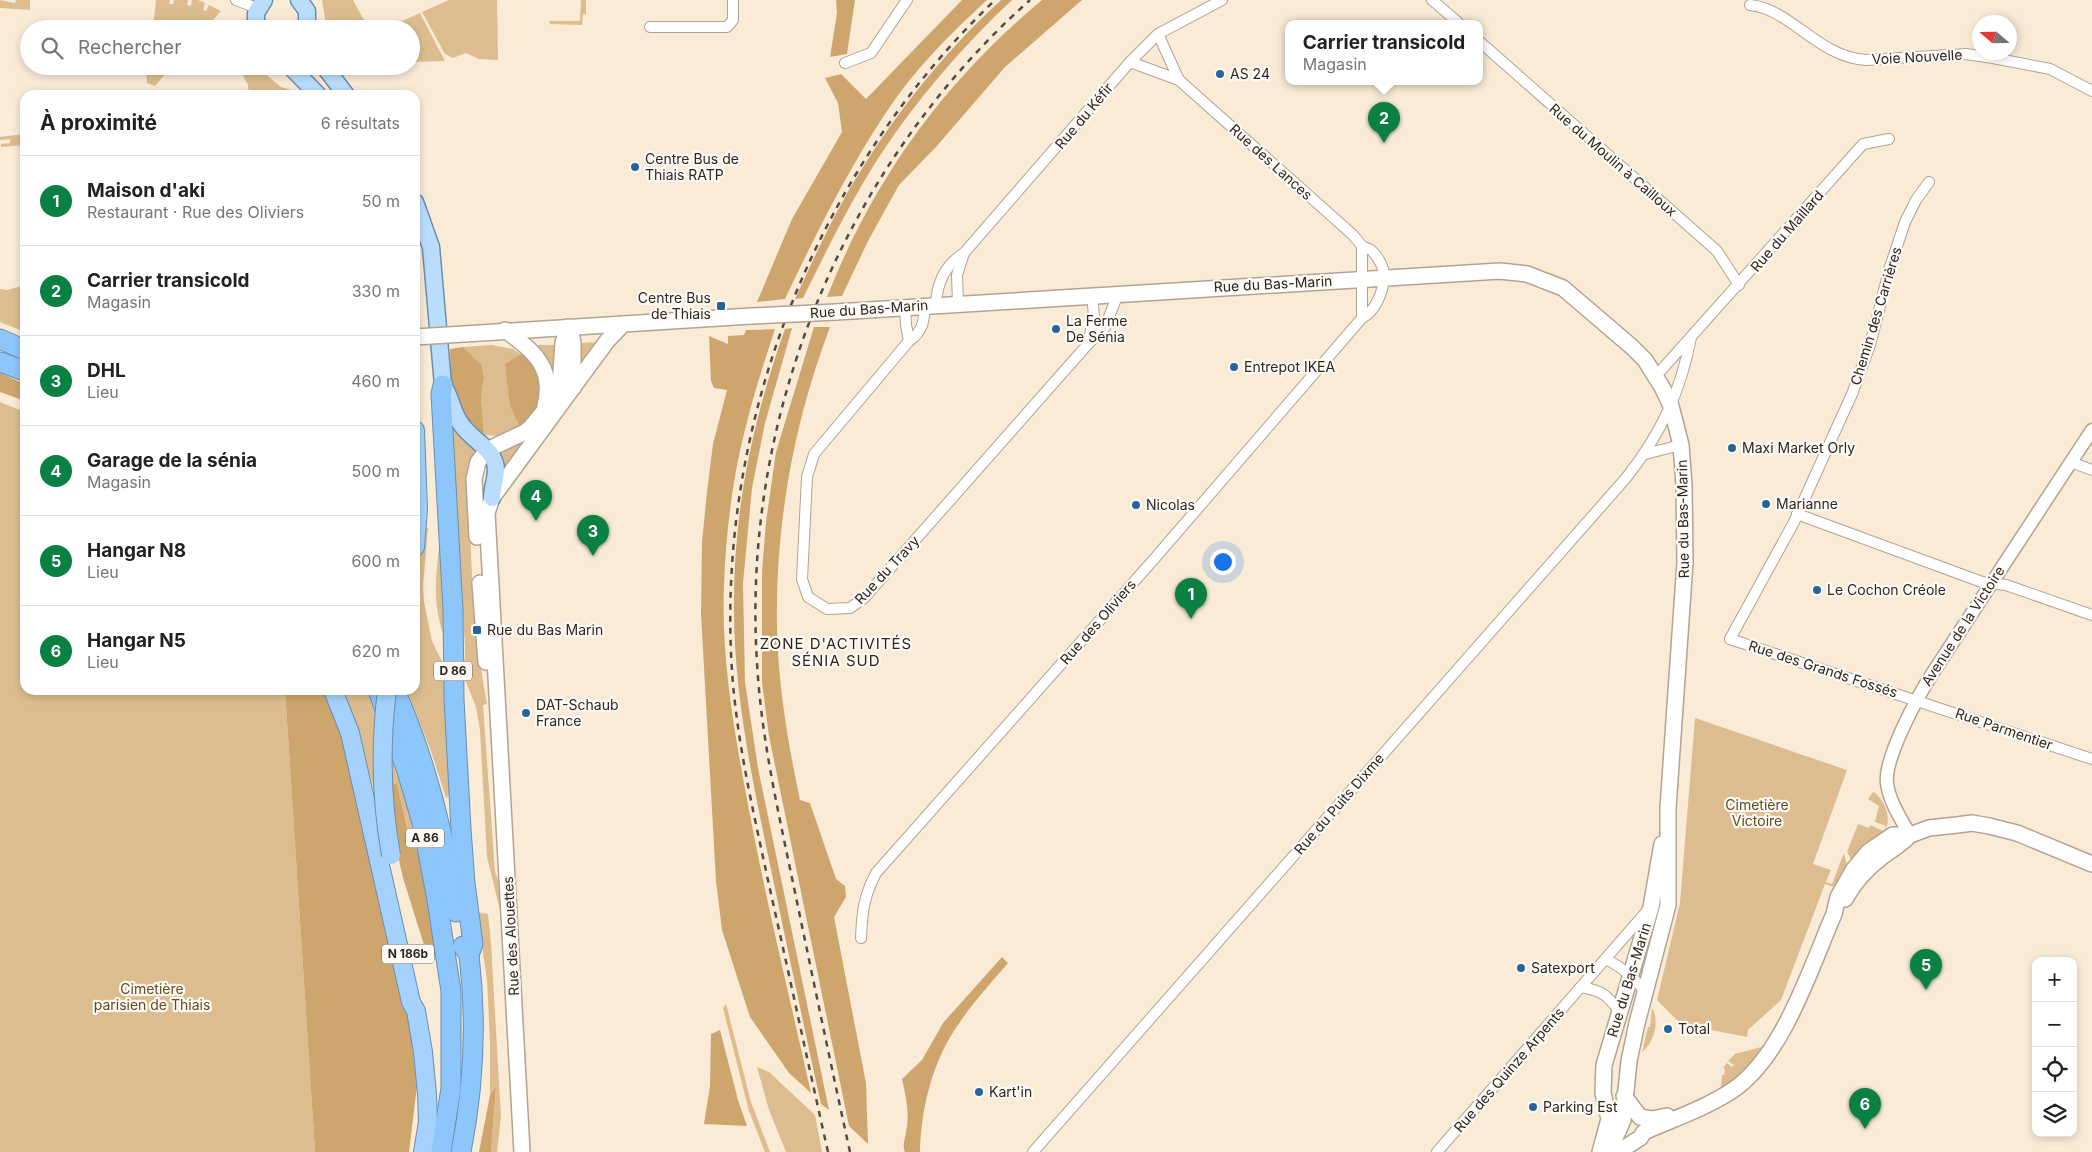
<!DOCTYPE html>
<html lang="fr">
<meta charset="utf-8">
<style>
:root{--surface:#fff;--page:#f2f2f2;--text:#222;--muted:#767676;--line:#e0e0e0;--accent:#0b8043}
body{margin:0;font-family:Inter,sans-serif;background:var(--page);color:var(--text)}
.controls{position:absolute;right:15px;bottom:15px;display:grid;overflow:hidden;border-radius:10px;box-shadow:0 2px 8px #0003}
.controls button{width:45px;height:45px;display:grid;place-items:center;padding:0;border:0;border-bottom:1px solid var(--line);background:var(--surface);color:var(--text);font:25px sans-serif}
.compass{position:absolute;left:1972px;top:15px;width:45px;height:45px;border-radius:50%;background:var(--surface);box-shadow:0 2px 8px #0003;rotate:290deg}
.you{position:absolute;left:1222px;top:561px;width:18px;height:18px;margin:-12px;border:4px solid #fff;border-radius:50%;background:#1a73e8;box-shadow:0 0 0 8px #1a73e833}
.badge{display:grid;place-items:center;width:32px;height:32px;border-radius:50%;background:var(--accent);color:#fff;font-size:16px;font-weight:700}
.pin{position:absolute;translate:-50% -41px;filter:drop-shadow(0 1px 2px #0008)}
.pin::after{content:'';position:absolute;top:26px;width:18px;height:15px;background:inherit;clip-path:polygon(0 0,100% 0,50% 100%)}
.popup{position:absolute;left:1285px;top:20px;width:198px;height:65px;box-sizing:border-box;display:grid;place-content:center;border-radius:10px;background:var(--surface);filter:drop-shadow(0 1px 4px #0005);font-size:16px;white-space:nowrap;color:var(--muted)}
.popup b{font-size:19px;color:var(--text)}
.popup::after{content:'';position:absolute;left:50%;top:100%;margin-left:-10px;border:10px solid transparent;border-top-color:var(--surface)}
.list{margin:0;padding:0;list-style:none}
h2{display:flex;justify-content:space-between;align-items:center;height:65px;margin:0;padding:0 20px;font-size:21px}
h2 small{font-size:16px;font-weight:400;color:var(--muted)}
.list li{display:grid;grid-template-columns:32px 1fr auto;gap:15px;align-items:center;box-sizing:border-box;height:90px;padding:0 20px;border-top:1px solid var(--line)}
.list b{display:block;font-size:19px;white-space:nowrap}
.list p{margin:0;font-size:16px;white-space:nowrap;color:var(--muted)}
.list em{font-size:16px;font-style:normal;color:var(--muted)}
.icon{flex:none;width:28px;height:28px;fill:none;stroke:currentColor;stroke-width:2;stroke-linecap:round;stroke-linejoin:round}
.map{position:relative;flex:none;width:2092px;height:1152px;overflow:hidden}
.search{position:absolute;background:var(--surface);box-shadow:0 2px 8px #0003;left:20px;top:20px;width:400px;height:55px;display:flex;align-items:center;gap:12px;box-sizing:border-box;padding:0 18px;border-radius:28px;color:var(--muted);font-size:19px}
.panel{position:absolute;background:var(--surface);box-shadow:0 2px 8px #0003;left:20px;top:90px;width:400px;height:605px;border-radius:15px}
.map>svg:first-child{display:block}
</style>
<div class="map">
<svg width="2092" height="1152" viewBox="0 0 2092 1152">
<rect width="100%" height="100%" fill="#faebd7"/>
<!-- green -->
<g fill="#ddbd8f">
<path d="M0,0L15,3L16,0H30V10L0,8Z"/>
<path d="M156,0H170L169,4H173L174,0H188L187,5L191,6L192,0H198L205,3L203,10L206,11L209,5L221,11L205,29H153Z"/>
<path d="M322,0H353L369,29H329L326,25Z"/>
<path d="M449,0H497L498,60L479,59L466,53L453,58L445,54L422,12Z"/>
<path d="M581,0H586V14H583L582,25L550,24L549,21H580Z"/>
<path d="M420,13L445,61L411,62V29H384Z"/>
<path d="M146,66H172L155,86L147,83Z"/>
<path d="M249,67L263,72L281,87L308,95H249L248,85L239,68Z"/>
<path d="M25,134V145L1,147V144L10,143V139L0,140V137Z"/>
<path d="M25,285V332L0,322V289L7,290Z"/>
<path d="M598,342L581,370L578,345L581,343Z"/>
<path d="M492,345L513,349L520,354L505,365L520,427C504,437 497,437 478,434L484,432L481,397L484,377L482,365L463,347Z"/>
<path d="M538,345H557L553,379L535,347Z"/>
<path d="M0,402L25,412V690H285L315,1152H0Z"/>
<path d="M452,428H456L466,442L477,451L471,459L469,470C470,548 472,627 487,704L483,705L495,872L499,881L501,914L487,857L480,730L476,707L464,677L465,647Z"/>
<path d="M528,437L504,475L498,451Z"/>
<path d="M442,524L447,644C429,602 437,568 442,524Z"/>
<path d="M423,528H428L423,586L424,602L432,641L447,672L455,792L446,798L431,751L407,690H415V574Z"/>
<path d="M341,690H367L375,706L374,733L376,796L359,738Z"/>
<path d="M1695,718L1847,770L1813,864L1831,870L1826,882L1832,884L1844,853L1847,866L1836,888L1825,884L1781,1000L1748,1030L1747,1037L1681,1024L1657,1000L1680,903Z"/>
<path d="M389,750C406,784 412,820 420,857L408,832L397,783L389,785Z"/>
<path d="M1873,792C1885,798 1893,822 1884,832L1854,858L1851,859L1847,852L1858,824L1869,828L1870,825L1884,831L1886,826L1875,822L1879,806L1868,799Z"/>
<path d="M477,912L488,914L491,943L501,1117L497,1152H491L496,1089L490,1095V1043L487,980Z"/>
<path d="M726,1004L751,1102L770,1152H765L749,1111L723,1008Z"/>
<path d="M1652,1008C1660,1021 1654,1043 1642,1052L1648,1027H1650Z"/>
<path d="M1765,1046C1753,1064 1741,1079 1721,1087L1722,1075H1724L1725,1069L1723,1068L1727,1063L1732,1067L1734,1065L1728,1061L1735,1054Z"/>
<path d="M757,1067L769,1072L815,1115L822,1152H786L769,1110Z"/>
</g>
<!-- forest -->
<g fill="#cea66d">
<path d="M836,0H855L847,54L830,57L837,13Z"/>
<path d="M962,0H987C949,35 913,71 885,114C846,173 815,236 785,299L757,302L792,219L842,132L838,103L825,78L841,74L866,99Z"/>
<path d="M1001,0H1012C962,47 917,99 879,157C850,202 827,250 803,298L795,299C812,262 829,225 849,190C891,119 941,55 1001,0Z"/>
<path d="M1042,0H1082L1005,67L936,147L899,185L868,241L842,296L827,297C874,178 944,82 1042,0Z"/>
<path d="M814,327H830C794,422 775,524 777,627C778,685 788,743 800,800L810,803L836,879L845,886L846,897L834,917L866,1083L868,1144L849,1126L769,736L762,682V571L766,522L776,452Z"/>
<path d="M792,328L765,423L752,488L743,583L745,682L758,768L829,1110L821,1104C803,1023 786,941 769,860C751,774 733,689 734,600C734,507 754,416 785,329Z"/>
<path d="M775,329C764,363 753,396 745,430C732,480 726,534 724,585C721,661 735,736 749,810C767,905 790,999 811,1093L789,1073L750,1017L722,930L716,881L701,614L702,542L707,492L713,444L727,390L714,388L711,381L709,336L728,344V336L744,335L746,330Z"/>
<path d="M463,347L482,365L484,377L481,397L484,432L478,434L467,426L451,385L450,349Z"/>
<path d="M520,354L532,360L542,382L539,405L531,418L520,427L510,406L505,364Z"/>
<path d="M0,373L25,384V401L0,392Z"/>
<path d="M285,690H326L345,743L410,1028L417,1086L409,1152H315Z"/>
<path d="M397,783L408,832L420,857L437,949L430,964L403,878L393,833L389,785Z"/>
<path d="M1002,957L1008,963C992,982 974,1001 960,1022C933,1059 921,1107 920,1152H905C902,1146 905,1139 906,1132C910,1114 906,1097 902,1079L922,1060L943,1023Z"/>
<path d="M720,1030L738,1100L747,1126L704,1124L710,1086L711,1034Z"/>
<path d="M496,1087L491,1152H479L490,1095Z"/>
</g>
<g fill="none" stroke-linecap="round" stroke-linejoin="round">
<defs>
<g id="minor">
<path d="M236,0L257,8"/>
<path d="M1432,0L1460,24"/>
<path d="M1750,5C1791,9 1818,57 1866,60L1966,54L1993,58L2050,69L2092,91"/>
<path d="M650,27H727L733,20V0"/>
<path d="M1158,34L1179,80"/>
<path d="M1479,41L1717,251L1739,285"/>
<path d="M845,63L871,53L907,0"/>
<path d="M1929,182L1916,200L1905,222L1890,267L1870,345L1852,394L1794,522L1730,639L2092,759"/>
<path d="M1362,246V318"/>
<path d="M958,303L957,275L964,253"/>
<path d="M936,304C937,283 945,265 964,253L1130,62L1158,34L1222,0"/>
<path d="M925,305C924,322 923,331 909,341L814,454L807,477L802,579L808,597L827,609L850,608L864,598L1088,344L1105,327L1118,294"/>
<path d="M905,306L906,325L909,341"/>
<path d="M1088,343L1094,316L1092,295"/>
<path d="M1656,376L1863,144L1889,139"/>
<path d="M1645,454L1681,445"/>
<path d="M2071,462L2092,470"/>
<path d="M1797,514L1982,582L2006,585L2092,615"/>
<path d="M861,938C862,912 864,896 876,873L1155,558L1362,318C1375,312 1383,292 1384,278C1385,269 1378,256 1371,250L1362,246L1353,235L1179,80L1130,62"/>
<path d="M1606,959C1623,968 1634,977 1645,992"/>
<path d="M1581,987C1603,991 1607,995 1620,1012"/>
<path d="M1033,1152L1626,478C1661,434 1681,391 1691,337"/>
<path d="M1437,1152L1647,911"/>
</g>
<path id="tertiary" d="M1910,835C1901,819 1889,801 1887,783C1884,758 1918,696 1932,674L2092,430"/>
<g id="secondary">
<path d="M836,312L1500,271L1527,274L1563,288L1632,347L1645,360L1662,387L1671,406L1681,445L1684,485L1685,562L1668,808V905L1637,1023L1629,1061L1623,1120L1609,1152"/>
<path d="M505,330C533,351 555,367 545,406"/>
<path d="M571,332L573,343V388"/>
<path d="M464,334L751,316"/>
<path d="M477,537L474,479L478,462L487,450L523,433L530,428L549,405L560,386L563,343L568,327"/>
<path d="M480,583L486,662"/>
<path d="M1845,899C1854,883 1867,868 1882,857C1891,850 1901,845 1910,835"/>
<path d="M1624,1096L1640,1117L1652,1119L1667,1116"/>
<path d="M522,1152L487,513L492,498L607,341L623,324"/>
<path d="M1600,1152L1609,1119L1603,1093L1604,1065L1651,907L1662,844"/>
<path d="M1618,1152L1640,1138L1644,1132C1673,1119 1706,1108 1733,1090C1783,1056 1810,969 1834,914L1838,897L1854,869L1868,852L1893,835H1910L1929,828L1957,825L1972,823L1989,826L2017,833L2092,864"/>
</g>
<g id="primary">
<path d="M299,0L307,11V29"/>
<path d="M256,29V13L264,0"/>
<path d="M290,66L318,95"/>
<path d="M324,66L346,95"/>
<path d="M415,202L431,247L443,385C451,397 452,412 461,424C471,440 496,449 496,470C496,479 492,488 492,498"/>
</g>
<g id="trunk">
<path d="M415,430L418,510L415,547"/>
<path d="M333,690L350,733L411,1002L416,1011L423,1052L427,1094L428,1122L423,1152"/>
</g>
<g id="motorway">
<path d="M0,339L25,350"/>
<path d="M0,362L25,371"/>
<path d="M443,385L441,394L453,610L454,699L461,829L465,883L473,944L469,955"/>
<path d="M378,690L407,771L423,826L437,900L451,991V1088L441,1152"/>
<path d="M395,690C426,761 445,835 456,912"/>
<path d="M461,1152C474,1086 477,1022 469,955L463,946"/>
</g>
</defs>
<!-- minor casing -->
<use href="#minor" stroke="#b2a490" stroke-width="12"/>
<!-- tertiary casing -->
<use href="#tertiary" stroke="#b2a490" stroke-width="15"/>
<!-- secondary casing -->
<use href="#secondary" stroke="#b2a490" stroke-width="18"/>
<!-- primary casing -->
<use href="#primary" stroke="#6b8eae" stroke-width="19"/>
<!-- trunk casing -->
<use href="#trunk" stroke="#6b8eae" stroke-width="20"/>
<!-- motorway casing -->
<use href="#motorway" stroke="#6b8eae" stroke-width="21"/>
<!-- minor -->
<use href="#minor" stroke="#fff" stroke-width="10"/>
<!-- tertiary -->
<use href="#tertiary" stroke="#fff" stroke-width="12"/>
<!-- secondary -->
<use href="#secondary" stroke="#fff" stroke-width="15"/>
<!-- primary -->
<use href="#primary" stroke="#bbddfd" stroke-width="16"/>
<!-- trunk -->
<use href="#trunk" stroke="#a4d2fc" stroke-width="18"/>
<!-- motorway -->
<use href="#motorway" stroke="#8dc6fb" stroke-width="19"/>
<!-- rail -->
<g stroke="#544c43" stroke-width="2.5" stroke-dasharray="6 6" stroke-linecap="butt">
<path d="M828,1152C808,1063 789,974 769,885C755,819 739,752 733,684C712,433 813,174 995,0"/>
<path d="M850,1152C830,1061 811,969 792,878C777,806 761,735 757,663C741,414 845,165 1030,0"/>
</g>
<defs>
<g id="secondary-bridge">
<path d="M751,316L836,312"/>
<path d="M415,337L464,334"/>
</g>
<path id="trunk-bridge" d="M387,690C380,746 381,799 391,855"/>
</defs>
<!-- secondary-bridge casing -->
<use href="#secondary-bridge" stroke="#b2a490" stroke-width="18" stroke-linecap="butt"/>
<!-- trunk-bridge casing -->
<use href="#trunk-bridge" stroke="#6b8eae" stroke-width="20" stroke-linecap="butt"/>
<!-- secondary-bridge -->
<use href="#secondary-bridge" stroke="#fff" stroke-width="15"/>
<!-- trunk-bridge -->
<use href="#trunk-bridge" stroke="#a4d2fc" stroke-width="18"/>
</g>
<!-- markers -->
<g fill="#25659b" stroke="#fdfaf6" stroke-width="2">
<circle cx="1220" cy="74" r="5"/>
<circle cx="635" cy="167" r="5"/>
<rect x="716" y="301" width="10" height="10" rx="2.5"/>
<circle cx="1056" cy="329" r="5"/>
<circle cx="1234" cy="367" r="5"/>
<circle cx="1732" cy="448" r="5"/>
<circle cx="1766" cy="504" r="5"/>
<circle cx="1136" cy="505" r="5"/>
<circle cx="1817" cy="590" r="5"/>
<rect x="472" y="625" width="10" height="10" rx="2.5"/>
<circle cx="526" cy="713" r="5"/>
<circle cx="1521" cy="968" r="5"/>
<circle cx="1668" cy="1029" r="5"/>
<circle cx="979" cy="1092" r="5"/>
<circle cx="1533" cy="1107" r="5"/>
</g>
<g text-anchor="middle" stroke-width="4.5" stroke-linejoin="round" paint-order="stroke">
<!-- shield labels -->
<g fill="#fdfaf6" stroke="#6b6660" stroke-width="1">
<rect x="434" y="661.5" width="38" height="19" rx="4"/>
<rect x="406" y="828.5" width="38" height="19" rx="4"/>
<rect x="382" y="944.5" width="52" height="19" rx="4"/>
</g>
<g font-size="12" font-weight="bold" fill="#2d2720">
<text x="453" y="675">D 86</text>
<text x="425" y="842">A 86</text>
<text x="408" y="958">N 186b</text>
</g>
<!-- street labels -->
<g font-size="14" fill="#2d2720" stroke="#fdfaf6">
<text transform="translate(1917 57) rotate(-3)" y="5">Voie Nouvelle</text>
<text transform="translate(1084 116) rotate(-50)" y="5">Rue du Kéfir</text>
<text transform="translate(1613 160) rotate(41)" y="5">Rue du Moulin à Cailloux</text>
<text transform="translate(1271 162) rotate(42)" y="5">Rue des Lances</text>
<text transform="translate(1787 231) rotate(-49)" y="5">Rue du Maillard</text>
<text transform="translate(1273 284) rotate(-3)" y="5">Rue du Bas-Marin</text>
<text transform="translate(869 309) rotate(-4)" y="5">Rue du Bas-Marin</text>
<text transform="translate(1876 316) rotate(-73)" y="5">Chemin des Carrières</text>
<text transform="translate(1683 519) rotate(-91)" y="5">Rue du Bas-Marin</text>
<text transform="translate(887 570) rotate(-47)" y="5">Rue du Travy</text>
<text transform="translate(1098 622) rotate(-49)" y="5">Rue des Oliviers</text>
<text transform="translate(1963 626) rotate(-57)" y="5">Avenue de la Victoire</text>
<text transform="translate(1823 669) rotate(18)" y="5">Rue des Grands Fossés</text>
<text transform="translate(2004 729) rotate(19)" y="5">Rue Parmentier</text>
<text transform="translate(1339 804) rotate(-49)" y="5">Rue du Puits Dixme</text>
<text transform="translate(511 936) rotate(-93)" y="5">Rue des Alouettes</text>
<text transform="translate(1629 980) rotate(-73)" y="5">Rue du Bas-Marin</text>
<text transform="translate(1509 1070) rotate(-49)" y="5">Rue des Quinze Arpents</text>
</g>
<!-- poi labels -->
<g font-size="14" fill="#2d2720" stroke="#fdfaf6" text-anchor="start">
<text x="1230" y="79">AS 24</text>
<text x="645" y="164">Centre Bus de<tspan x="645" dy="16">Thiais RATP</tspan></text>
<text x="711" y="303" text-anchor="end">Centre Bus<tspan x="711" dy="16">de Thiais</tspan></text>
<text x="1066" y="326">La Ferme<tspan x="1066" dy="16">De Sénia</tspan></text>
<text x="1244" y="372">Entrepot IKEA</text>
<text x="1742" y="453">Maxi Market Orly</text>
<text x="1776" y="509">Marianne</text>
<text x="1146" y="510">Nicolas</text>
<text x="1827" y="595">Le Cochon Créole</text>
<text x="487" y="635">Rue du Bas Marin</text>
<text x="536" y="710">DAT-Schaub<tspan x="536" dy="16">France</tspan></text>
<text x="1531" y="973">Satexport</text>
<text x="1678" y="1034">Total</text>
<text x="989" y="1097">Kart'in</text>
<text x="1543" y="1112">Parking Est</text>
</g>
<!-- park labels -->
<g font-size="14" fill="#664a1e" stroke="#fdfaf6">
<text x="1757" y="810">Cimetière<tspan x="1757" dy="16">Victoire</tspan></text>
<text x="152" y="994">Cimetière<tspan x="152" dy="16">parisien de Thiais</tspan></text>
</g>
<!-- neighbourhood labels -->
<g font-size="15" letter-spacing="1" fill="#2d2720" stroke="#fdfaf6">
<text x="836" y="649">ZONE D'ACTIVITÉS<tspan x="836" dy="17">SÉNIA SUD</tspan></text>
</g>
</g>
</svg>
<div class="controls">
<button>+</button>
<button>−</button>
<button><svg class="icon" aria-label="locate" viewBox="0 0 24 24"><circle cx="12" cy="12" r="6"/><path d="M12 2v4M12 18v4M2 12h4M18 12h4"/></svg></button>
<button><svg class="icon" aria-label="layers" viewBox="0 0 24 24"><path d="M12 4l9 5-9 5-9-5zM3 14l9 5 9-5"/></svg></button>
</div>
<svg class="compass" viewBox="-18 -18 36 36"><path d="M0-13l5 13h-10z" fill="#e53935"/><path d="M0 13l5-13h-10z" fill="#767676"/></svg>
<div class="you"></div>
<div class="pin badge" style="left:1191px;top:619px">1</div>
<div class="pin badge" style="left:1384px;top:143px">2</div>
<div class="popup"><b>Carrier transicold</b>Magasin</div>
<div class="pin badge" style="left:593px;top:556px">3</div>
<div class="pin badge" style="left:536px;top:521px">4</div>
<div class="pin badge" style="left:1926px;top:990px">5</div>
<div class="pin badge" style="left:1865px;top:1129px">6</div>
<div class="search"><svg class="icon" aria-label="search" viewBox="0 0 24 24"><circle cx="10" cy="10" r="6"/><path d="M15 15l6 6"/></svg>Rechercher</div>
<section class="panel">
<h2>À proximité<small>6 résultats</small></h2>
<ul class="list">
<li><span class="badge">1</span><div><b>Maison d'aki</b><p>Restaurant · Rue des Oliviers</p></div><em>50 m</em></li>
<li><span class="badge">2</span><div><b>Carrier transicold</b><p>Magasin</p></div><em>330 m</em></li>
<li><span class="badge">3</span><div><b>DHL</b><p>Lieu</p></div><em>460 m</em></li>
<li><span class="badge">4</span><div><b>Garage de la sénia</b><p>Magasin</p></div><em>500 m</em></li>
<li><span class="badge">5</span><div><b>Hangar N8</b><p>Lieu</p></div><em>600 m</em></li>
<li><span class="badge">6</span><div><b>Hangar N5</b><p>Lieu</p></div><em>620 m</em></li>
</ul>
</section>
</div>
